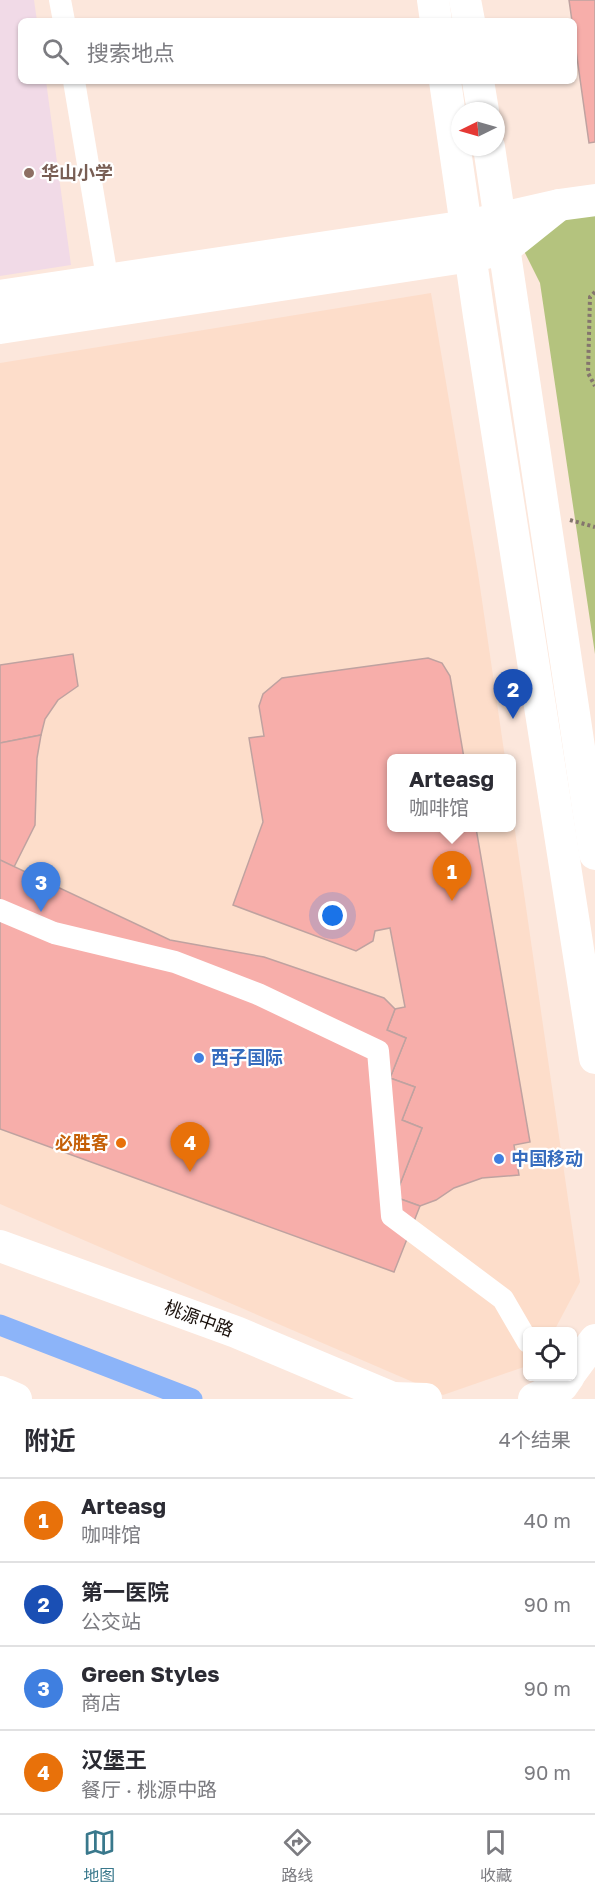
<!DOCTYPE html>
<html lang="zh">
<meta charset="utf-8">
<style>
:root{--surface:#fff;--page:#f2f2f3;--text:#2b2b33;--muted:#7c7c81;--line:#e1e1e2;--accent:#39788c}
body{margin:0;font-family:"Golos Text","Noto Sans SC",sans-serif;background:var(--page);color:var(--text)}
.controls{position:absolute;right:18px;bottom:18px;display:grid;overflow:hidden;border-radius:9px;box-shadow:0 2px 4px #0004}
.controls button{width:54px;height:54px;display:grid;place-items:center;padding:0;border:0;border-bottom:2px solid var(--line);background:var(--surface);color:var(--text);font:30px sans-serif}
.compass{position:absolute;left:451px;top:102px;width:54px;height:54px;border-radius:50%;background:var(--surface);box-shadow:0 2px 4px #0004;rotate:265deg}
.you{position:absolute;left:333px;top:916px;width:21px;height:21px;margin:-15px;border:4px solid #fff;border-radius:50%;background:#1a73e8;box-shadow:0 0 0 9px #1a73e833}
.badge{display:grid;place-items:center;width:39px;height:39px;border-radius:50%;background:var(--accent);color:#fff;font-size:20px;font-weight:700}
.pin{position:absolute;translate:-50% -50px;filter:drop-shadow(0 2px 3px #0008)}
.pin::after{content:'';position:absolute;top:32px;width:21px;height:18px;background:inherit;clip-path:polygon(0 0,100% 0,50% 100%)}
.popup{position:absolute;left:387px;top:754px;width:129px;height:78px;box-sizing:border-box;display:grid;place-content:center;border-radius:9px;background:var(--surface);filter:drop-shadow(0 2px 4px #0005);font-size:20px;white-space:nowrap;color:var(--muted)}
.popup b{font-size:22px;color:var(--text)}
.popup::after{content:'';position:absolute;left:50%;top:100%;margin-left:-12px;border:12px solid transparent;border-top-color:var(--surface)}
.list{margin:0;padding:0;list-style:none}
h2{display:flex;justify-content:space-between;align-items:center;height:78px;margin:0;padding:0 24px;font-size:26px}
h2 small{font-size:20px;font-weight:400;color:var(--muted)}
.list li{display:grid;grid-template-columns:39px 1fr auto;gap:18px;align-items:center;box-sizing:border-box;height:84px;padding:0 24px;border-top:2px solid var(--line)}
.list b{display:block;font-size:22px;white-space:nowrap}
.list p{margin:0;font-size:20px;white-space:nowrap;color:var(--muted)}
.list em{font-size:20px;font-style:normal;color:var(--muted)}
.icon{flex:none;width:33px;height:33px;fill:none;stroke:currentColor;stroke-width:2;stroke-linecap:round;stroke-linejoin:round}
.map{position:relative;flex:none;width:595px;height:1399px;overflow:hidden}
.search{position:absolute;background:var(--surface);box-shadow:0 2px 4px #0004;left:18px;right:18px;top:18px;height:66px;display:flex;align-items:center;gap:15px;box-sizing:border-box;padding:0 21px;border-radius:9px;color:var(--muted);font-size:22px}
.sheet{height:414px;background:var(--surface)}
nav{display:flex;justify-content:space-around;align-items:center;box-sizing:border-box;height:84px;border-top:2px solid var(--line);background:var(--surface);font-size:16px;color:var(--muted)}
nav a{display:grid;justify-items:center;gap:3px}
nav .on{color:var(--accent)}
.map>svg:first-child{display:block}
</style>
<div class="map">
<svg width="595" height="1399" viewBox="0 0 595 1399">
<rect width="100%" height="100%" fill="#fce7dc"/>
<!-- built -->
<path fill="#fdddca" d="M431,293L478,573L505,758H392V828H512V810L580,1282L554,1331L528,1332L527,1366L443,1395L0,1204V363Z"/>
<!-- education -->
<path fill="#f1dae7" d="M0,0H34L37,21H21V81H46L71,265L0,276Z"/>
<!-- green -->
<path fill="#b4c37e" d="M595,213V654L540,283L524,251L563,217Z"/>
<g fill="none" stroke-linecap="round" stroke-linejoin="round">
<!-- canal -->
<path stroke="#8cb4f9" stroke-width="21" d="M0,1325L192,1399"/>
</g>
<!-- building -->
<g fill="#f7aeaa" stroke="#bfa2a0" stroke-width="1.5">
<path d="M569,0H595V142L589,143L574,36V21H572Z"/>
<path d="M73,654L78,686L58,700L45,719L41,735L0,743V665Z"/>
<path d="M428,658L442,663L450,676L464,758H392V828H476L530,1142L514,1145L519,1175L482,1178L454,1188L436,1200L420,1206L395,1197L422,1128L402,1120L415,1087L390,1078L406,1038L387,1030L395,1009L405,1007L390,928L375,931L373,941L356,951L233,905L263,822L249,738L264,736L259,706L263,694L282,678Z"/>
<path d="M41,735L37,758L35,825L14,867L0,860V743Z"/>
<path d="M0,860L170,940L264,957L384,998L395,1009L387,1030L406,1038L390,1078L415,1087L402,1120L422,1128L395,1197L420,1206L394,1272L0,1129Z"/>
</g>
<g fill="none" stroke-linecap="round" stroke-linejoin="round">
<!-- path -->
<g stroke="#84756d" stroke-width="4" stroke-dasharray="3 3" stroke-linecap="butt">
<path d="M595,292L590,297L588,373L595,386"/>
<path d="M570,520L595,527"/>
</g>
<!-- street -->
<g stroke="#fff" stroke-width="22">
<path d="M60,0L64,21"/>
<path d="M74,81L110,295"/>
<path d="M0,910L54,933L175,962L258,994L378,1051L392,1216L503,1299L528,1342"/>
</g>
<!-- secondary -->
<g stroke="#fff" stroke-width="32">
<path d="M433,0L436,21"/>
<path d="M465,0L469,21"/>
<path d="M445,81L479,316L595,1058"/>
<path d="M478,81L483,111"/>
<path d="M489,147L595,854"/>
<path d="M559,205L595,200"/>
<path d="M0,296L467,226L559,205L504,249L471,256L0,328"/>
<path d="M0,1246L236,1332L395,1399"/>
<path d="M572,1371L595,1340"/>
<path d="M0,1392L16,1399"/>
<path d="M392,1398L426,1399"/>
<path d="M534,1399L562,1386L569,1376"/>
</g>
</g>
<!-- markers -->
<circle fill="#8d6e63" stroke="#fff" stroke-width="2" cx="29" cy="173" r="6"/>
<g fill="#3f7fe0" stroke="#fff" stroke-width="2">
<circle cx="199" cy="1058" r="6"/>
<circle cx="499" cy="1159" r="6"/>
</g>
<circle fill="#e8710a" stroke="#fff" stroke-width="2" cx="121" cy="1143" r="6"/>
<g text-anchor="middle" stroke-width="4.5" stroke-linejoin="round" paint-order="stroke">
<!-- education labels -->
<g font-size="18" font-weight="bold" fill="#785e54" stroke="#fff" text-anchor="start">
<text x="41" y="179">华山小学</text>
</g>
<!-- shop labels -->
<g font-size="18" font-weight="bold" fill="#366cbe" stroke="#fff" text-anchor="start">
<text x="211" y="1064">西子国际</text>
<text x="511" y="1165">中国移动</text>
</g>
<!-- food labels -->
<g font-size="18" font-weight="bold" fill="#c56008" stroke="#fff" text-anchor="end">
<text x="109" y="1149">必胜客</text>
</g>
<!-- street labels -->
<g font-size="18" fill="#1a110c" stroke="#fff">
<text transform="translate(199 1319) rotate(20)" y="6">桃源中路</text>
</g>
</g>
</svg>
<div class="controls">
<button><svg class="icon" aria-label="locate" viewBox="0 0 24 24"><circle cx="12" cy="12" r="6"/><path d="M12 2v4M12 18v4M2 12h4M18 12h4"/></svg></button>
</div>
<svg class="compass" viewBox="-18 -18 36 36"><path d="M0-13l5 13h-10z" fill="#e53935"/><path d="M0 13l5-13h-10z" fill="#7c7c81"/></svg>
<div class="you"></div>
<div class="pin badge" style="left:452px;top:901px;background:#e8710a">1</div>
<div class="popup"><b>Arteasg</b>咖啡馆</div>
<div class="pin badge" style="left:513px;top:719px;background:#1a4fb4">2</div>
<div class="pin badge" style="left:41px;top:912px;background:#3f7fe0">3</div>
<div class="pin badge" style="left:190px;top:1172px;background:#e8710a">4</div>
<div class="search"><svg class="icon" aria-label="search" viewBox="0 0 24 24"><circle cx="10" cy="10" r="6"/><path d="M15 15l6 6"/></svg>搜索地点</div>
</div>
<section class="sheet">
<h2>附近<small>4个结果</small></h2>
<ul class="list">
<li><span class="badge" style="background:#e8710a">1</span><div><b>Arteasg</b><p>咖啡馆</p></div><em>40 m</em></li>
<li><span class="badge" style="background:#1a4fb4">2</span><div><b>第一医院</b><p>公交站</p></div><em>90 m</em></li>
<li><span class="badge" style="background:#3f7fe0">3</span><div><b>Green Styles</b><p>商店</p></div><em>90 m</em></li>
<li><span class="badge" style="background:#e8710a">4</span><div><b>汉堡王</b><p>餐厅 · 桃源中路</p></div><em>90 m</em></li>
</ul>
</section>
<nav>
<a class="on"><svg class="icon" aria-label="map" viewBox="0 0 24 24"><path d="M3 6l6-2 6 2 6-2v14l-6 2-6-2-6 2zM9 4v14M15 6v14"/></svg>地图</a>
<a><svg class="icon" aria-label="directions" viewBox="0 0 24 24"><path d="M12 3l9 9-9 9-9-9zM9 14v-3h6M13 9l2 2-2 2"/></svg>路线</a>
<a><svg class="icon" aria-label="saved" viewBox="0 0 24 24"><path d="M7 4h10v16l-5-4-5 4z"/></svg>收藏</a>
</nav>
